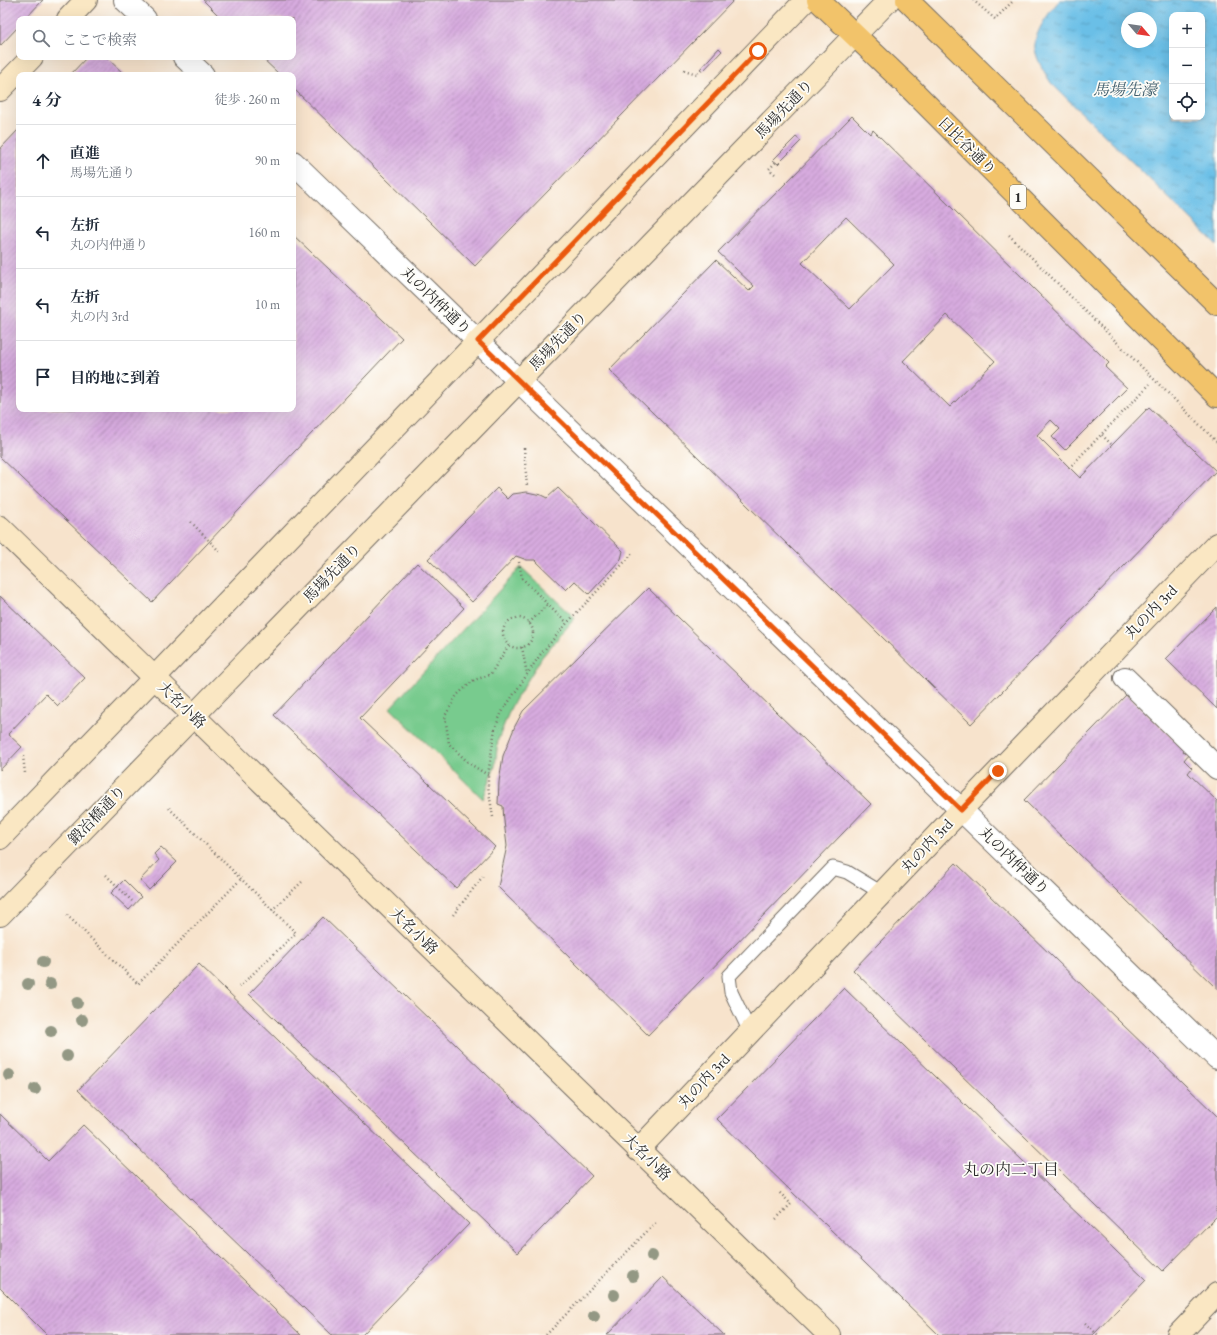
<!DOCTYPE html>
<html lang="ja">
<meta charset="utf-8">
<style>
:root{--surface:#fff;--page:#f2f2f3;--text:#1f2937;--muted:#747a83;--line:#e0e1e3}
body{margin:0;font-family:"EB Garamond","Noto Serif JP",serif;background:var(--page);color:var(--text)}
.controls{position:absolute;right:12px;top:12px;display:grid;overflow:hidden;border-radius:8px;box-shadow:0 4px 16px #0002}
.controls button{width:36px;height:36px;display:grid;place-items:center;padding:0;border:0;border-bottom:1px solid var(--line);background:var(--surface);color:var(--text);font:20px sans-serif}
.compass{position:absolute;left:1121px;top:12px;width:36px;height:36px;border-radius:50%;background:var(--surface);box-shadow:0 4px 16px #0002;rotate:119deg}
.stop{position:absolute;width:12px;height:12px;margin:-9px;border:3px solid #ea580c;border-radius:50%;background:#fff}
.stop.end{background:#ea580c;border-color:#fff;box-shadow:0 1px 4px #0008}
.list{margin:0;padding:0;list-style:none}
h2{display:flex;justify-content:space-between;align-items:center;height:52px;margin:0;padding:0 16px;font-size:17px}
h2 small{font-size:13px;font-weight:400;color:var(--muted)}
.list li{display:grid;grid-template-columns:26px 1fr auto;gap:12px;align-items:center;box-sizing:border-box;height:72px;padding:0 16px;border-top:1px solid var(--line)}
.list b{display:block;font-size:15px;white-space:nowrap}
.list p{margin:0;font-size:13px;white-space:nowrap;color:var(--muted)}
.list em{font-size:13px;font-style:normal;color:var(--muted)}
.icon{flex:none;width:22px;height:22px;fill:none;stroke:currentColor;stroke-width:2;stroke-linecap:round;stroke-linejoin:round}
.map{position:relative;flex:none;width:1217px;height:1335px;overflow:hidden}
.search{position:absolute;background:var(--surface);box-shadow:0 4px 16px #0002;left:16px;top:16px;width:280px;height:44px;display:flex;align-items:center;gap:10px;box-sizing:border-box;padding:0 14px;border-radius:8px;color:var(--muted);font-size:15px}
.panel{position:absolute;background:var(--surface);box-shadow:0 4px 16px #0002;left:16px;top:72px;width:280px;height:340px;border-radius:8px}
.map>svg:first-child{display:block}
</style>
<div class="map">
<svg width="1217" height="1335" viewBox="0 0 1217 1335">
<defs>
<pattern id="water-ripples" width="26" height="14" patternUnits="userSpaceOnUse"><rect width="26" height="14" fill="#6abfe7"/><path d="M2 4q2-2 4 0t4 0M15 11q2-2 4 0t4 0" fill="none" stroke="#579bbb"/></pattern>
<pattern id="building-hatch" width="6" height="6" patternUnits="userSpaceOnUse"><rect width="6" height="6" fill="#d7abdf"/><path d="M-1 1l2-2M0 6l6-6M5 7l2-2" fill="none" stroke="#af8bb5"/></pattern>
</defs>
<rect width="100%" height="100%" fill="#fdfcf7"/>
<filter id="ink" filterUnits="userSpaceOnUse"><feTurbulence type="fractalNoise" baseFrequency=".025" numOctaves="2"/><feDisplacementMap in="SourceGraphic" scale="8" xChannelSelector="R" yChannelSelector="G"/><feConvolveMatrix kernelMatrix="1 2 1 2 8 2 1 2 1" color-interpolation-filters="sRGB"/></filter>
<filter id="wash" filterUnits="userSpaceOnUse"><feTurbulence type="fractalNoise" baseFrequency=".012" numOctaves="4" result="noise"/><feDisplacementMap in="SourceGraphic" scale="16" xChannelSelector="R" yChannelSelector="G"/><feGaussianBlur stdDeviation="0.9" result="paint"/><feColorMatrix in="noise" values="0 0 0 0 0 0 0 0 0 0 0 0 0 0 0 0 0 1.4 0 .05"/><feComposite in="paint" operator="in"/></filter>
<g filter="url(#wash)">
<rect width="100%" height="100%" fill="#f7e3cc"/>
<!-- green -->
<path fill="#78cb8e" stroke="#527b5c" d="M521,567L575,618L542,657L511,707L498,740L495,766L483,799L390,708Z"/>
<!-- water -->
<path fill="url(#water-ripples)" stroke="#4a7589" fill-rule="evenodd" d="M1060,0H1217V245L1051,83C1045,73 1037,61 1035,49C1033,33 1050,11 1060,0ZM1172,15H1202V117H1172ZM1127,18H1151V42H1127Z"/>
<g id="blocks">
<!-- building -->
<g fill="url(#building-hatch)" fill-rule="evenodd">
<path d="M0,0H43L25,19H19V26L0,46Z"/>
<path d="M203,0H734L475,266L293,88V75H280L261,57H293V19H222Z"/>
<path d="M719,48L722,51L703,71L700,69Z"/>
<path d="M87,57H106L125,75H70Z"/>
<path d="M852,116L870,134L873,130L1109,363L1105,367L1127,388L1065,450L1052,437L1060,429L1051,420L1037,435L1080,478L1149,407L1216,471L971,724L609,370L716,260L749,291L754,286L718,252ZM846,217L894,264L850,309L802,263ZM947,315L995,361L950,407L903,361Z"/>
<path d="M19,129V409H293V235L402,338L152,602L0,457V149Z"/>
<path d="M796,137L801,141L778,164L773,160Z"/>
<path d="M497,488L508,499L513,494L527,492L541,495L547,498L558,488L623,551L621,559L589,594L575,581L566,590L535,560H527L516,556L472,602L428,559Z"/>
<path d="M417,563L464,608L360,718L495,847L456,888L274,715Z"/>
<path d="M648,588L871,804L648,1035L498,887L507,846L504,821L503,806L498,804L499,782L503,756L515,726L523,711Z"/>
<path d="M0,596L85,678L58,706L46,694L8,734L22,747L0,770Z"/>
<path d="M1217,607V709L1166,659Z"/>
<path d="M1127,694L1189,754L1184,760L1192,768L1188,773L1217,801V989L1024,800Z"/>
<path d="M161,847L177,862L149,890L140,880L159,860L154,854Z"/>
<path d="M956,863L1217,1116V1216L1163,1271L853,970Z"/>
<path d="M124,880L141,897L129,910L111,893Z"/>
<path d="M323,917L592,1176L518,1253L249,994Z"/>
<path d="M199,964L469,1224L362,1335H332L78,1090Z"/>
<path d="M844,988L1146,1280L1093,1335H939L717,1119Z"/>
<path d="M0,1114L48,1161L83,1125L301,1335H47L0,1288Z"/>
<path d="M663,1277L724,1335H607Z"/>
</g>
</g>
</g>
<g filter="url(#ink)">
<use href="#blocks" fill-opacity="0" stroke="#726b63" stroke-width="1"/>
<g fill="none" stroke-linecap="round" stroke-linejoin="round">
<defs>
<path id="lane" d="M750,1032L731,992L729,976L833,868L847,872L882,893"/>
<g id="street">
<path d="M125,0L145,19"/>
<path d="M184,57L203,75"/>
<path d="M293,162L1217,1058"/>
<path d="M1125,678L1217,768"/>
</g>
<g id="secondary">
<path d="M68,19L86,0"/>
<path d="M0,90L32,57"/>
<path d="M0,527L829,1335"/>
<path d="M0,838L806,0"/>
<path d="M0,915L889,0"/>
<path d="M638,1150L938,834L1217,544"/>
<path d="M1178,1335L1217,1294"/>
</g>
<g id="highway">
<path d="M818,0L911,89L1217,396"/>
<path d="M907,0L1217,304"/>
</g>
</defs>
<!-- lane casing -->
<use href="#lane" stroke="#726b63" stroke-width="15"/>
<!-- street casing -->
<use href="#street" stroke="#726b63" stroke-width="24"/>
<!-- secondary casing -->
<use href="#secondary" stroke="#726b63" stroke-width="24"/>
<!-- highway casing -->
<use href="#highway" stroke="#726b63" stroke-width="24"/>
<!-- path -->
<g stroke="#726b63" stroke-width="2.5" stroke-dasharray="1 3" stroke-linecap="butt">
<path d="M973,0L995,19L1014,0"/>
<path d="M684,70L697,74L699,72"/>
<path d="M775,174L769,169L776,162"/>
<path d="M1009,235L1217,442"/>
<path d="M1102,435L1111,444"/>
<path d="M524,448L527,487"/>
<path d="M1069,468L1150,384"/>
<path d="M191,522L220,552"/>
<path d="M519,562L522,578L560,617L567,622"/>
<circle cx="518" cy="633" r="15"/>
<path d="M529,623L548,604"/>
<path d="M522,647L527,674"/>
<path d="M23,756L25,773"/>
<path d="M488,775L470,764L449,744L445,716L457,695L474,680L490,675L509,645"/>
<path d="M169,808L296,933L239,987"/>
<path d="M493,817L488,786V775L495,728L502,712L540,655L568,622L634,552"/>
<path d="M106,875L132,901"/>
<path d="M272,910L303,881"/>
<path d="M67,915L138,984L241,879"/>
<path d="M453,915L483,876"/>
<path d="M776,1219L791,1204L779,1192"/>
<path d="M1085,1323L1098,1335"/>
<path d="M546,1335L657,1221"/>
</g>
<!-- lane -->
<use href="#lane" stroke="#fff" stroke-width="13"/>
<!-- street -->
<use href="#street" stroke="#fff" stroke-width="22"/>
<!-- secondary -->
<use href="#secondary" stroke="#fae7c3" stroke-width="22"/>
<!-- highway -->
<use href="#highway" stroke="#f2c36a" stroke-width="22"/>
</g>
<!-- trees -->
<g fill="#939884">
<circle cx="43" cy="962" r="6"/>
<circle cx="28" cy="984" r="6"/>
<circle cx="50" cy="984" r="6"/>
<circle cx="77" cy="1003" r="6"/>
<circle cx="82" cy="1020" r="6"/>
<circle cx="51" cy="1031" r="6"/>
<circle cx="67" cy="1056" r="6"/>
<circle cx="9" cy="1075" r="6"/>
<circle cx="35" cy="1089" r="6"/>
<circle cx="652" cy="1256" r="6"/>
<circle cx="633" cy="1276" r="6"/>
<circle cx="614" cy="1295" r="6"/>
<circle cx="594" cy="1316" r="6"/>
</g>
</g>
<g fill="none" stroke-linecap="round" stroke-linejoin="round" filter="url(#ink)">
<!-- route -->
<path stroke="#ea580c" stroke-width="5" d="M758,51L478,341L961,810L998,771"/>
</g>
<g text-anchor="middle" stroke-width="3.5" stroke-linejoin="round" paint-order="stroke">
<!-- shield labels -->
<rect fill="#fdfcf7" stroke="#6a6a68" stroke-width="1" x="1010" y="185" width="16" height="24" rx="3"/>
<g font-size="14" font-weight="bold" fill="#2b2b2b">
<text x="1018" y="202">1</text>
</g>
<!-- street labels -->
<g font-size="15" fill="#2b2b2b" stroke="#fdfcf7">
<text transform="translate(784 109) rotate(-46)" y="5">馬場先通り</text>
<text transform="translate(967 146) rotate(45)" y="5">日比谷通り</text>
<text transform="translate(436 301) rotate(44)" y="5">丸の内仲通り</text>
<text transform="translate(558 341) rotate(-46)" y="5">馬場先通り</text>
<text transform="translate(332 573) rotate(-46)" y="5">馬場先通り</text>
<text transform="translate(1151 612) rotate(-46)" y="5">丸の内 3rd</text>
<text transform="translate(182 705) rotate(44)" y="5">大名小路</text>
<text transform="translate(97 815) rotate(-46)" y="5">鍛冶橋通り</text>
<text transform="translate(927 846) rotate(-47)" y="5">丸の内 3rd</text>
<text transform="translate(1014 861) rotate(44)" y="5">丸の内仲通り</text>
<text transform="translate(414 931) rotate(44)" y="5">大名小路</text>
<text transform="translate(704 1081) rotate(-47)" y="5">丸の内 3rd</text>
<text transform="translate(647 1157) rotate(44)" y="5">大名小路</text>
</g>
<!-- water labels -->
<g font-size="16" font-style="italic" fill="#415f6d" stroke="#fdfcf7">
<text x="1125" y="95">馬場先濠</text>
</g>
<!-- neighbourhood labels -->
<g font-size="16" fill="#2b2b2b" stroke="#fdfcf7">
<text x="1011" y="1175">丸の内二丁目</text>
</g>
</g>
</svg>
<div class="controls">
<button>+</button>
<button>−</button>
<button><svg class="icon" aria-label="locate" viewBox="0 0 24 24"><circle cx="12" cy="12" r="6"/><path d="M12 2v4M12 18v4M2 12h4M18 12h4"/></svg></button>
</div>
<svg class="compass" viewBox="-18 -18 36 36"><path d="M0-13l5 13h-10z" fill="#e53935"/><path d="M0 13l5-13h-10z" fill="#747a83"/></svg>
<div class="stop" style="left:758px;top:51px"></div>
<div class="stop end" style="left:998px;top:771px"></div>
<div class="search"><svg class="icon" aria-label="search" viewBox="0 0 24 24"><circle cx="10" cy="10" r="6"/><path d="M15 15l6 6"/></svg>ここで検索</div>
<section class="panel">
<h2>4 分<small>徒歩 · 260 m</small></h2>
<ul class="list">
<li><svg class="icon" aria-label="ahead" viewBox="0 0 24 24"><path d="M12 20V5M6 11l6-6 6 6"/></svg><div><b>直進</b><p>馬場先通り</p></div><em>90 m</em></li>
<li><svg class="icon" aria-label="left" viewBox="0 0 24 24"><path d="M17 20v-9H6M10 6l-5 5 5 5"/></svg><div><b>左折</b><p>丸の内仲通り</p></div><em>160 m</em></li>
<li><svg class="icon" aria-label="left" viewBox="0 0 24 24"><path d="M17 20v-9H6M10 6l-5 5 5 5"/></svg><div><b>左折</b><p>丸の内 3rd</p></div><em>10 m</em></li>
<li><svg class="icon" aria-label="arrive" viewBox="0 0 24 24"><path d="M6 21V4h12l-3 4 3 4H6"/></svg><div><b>目的地に到着</b></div></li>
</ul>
</section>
</div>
